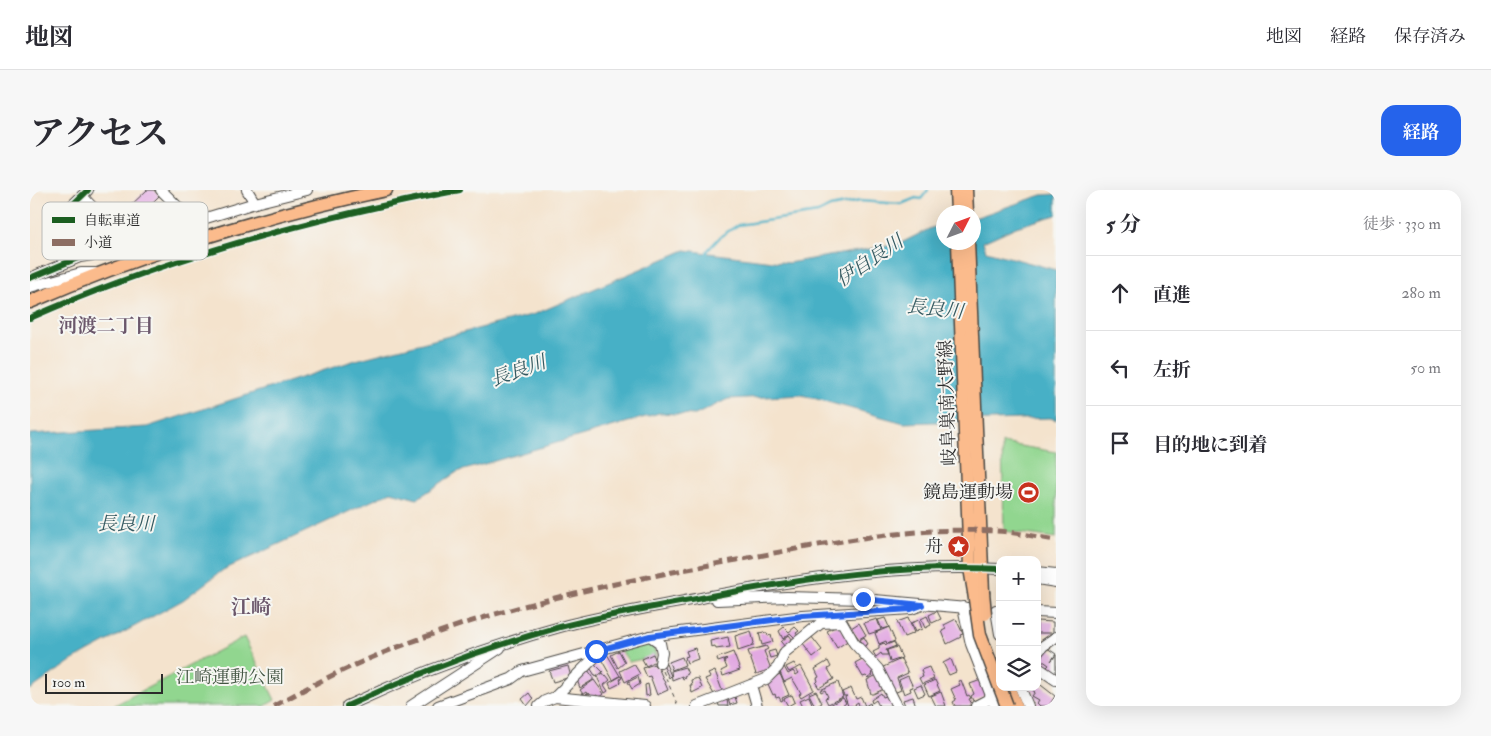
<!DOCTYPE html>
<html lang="ja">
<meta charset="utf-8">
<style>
:root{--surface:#fff;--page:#f7f7f7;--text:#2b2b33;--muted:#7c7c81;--line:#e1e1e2;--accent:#2563eb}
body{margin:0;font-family:"IM FELL Double Pica","Noto Serif JP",serif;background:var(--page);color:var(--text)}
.controls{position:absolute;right:15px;bottom:15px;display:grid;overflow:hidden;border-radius:10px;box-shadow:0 5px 20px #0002}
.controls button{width:45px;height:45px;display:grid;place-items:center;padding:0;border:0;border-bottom:1px solid var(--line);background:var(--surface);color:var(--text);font:25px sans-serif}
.compass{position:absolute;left:906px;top:15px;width:45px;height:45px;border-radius:50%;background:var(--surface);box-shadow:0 5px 20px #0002;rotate:48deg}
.scale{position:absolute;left:15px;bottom:12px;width:118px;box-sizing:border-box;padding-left:5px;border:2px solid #2b2b2b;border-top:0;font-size:14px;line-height:18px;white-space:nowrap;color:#2b2b2b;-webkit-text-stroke:4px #f6f6f2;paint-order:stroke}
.stop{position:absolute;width:15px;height:15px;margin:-11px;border:4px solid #2563eb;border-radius:50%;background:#fff}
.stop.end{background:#2563eb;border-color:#fff;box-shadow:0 1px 5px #0008}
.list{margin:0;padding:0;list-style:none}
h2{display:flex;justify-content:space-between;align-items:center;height:65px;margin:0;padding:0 20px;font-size:21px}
h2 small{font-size:16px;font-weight:400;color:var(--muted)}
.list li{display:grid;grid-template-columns:32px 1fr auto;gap:15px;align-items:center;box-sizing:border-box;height:75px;padding:0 20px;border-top:1px solid var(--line)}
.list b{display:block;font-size:19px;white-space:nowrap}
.list em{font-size:16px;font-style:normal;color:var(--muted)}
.icon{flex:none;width:28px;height:28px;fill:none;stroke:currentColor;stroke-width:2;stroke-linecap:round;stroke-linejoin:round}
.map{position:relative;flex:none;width:1026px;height:516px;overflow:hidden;border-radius:15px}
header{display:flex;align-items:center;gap:30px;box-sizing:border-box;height:70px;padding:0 25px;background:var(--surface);border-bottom:1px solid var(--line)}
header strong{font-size:24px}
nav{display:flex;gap:28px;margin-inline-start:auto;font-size:18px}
.intro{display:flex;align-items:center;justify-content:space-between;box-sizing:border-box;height:120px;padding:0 30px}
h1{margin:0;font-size:35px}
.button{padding:12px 22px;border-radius:15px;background:var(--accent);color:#fff;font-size:18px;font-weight:700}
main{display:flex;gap:30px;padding:0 30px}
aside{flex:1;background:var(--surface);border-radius:15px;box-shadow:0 5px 20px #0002}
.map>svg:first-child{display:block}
</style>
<header>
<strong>地図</strong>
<nav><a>地図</a><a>経路</a><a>保存済み</a></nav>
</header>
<div class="intro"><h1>アクセス</h1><a class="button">経路</a></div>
<main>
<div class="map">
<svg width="1026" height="516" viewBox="0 0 1026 516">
<rect width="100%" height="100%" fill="#f6f6f2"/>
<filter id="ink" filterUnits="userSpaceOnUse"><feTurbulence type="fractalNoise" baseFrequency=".02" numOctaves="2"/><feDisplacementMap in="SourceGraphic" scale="10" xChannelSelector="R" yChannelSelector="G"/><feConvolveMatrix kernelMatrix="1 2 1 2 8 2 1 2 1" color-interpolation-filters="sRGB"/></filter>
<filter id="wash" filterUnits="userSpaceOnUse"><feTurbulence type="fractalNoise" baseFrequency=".0096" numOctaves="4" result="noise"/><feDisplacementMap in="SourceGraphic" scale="20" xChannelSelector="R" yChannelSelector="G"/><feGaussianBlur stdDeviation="1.12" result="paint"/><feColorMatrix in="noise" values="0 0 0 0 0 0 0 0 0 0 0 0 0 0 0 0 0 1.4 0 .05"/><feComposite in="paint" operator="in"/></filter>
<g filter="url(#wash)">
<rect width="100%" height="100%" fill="#f4e3cd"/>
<!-- green -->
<g fill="#91d68f" stroke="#5e805d">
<path d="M972,253L1026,262V348L974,341Z"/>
<path d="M214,447L245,510L235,516H83Z"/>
<path d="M620,449L623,453L626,466L599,472L590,459Z"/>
</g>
<!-- water -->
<path fill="#47b0c6" stroke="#396e78" d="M1026,4V25L986,37L953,52L956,61L1026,80V230L1020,228L874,233L772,205L698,209L665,225L629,223L427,282L387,309L361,302L193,380L153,410L41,471L0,500V244L117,237L326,170L505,124L655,60L758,73L869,54L901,38L913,35L914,52H944V28L1012,5Z"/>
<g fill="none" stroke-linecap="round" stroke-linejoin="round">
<!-- stream -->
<path stroke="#47b0c6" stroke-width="2.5" d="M676,65L678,60L691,46L708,35L788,23L800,17L830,11L871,14L886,8L891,9L898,0"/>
</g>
<g id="blocks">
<!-- building -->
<g fill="#e2a9e2">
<path d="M117,0H124L129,6L123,12L125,15L122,18L119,15L117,17L127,28L118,36L106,23L113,16L105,23L99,17Z"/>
<path d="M907,421L911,429L902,433L899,425Z"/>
<path d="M897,426L901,435L895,438L891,429Z"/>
<path d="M855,428L859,437L852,439L848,430Z"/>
<path d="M878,428L884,443L874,447L867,432Z"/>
<path d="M847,429L851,440L839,444L834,433Z"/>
<path d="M926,429L933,444L930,445L931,447L917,454L912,441L916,439L914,435Z"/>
<path d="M889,430L892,439L885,442L881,433Z"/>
<path d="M1007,431L1023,432V443H1007Z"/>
<path d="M829,433L836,445L829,449L821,438Z"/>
<path d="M809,435L819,450L807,458L797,441Z"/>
<path d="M754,437L759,442L765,437L769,441L766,443L768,446L765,448L760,443L753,449L749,441Z"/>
<path d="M859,437L865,451L857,454L856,451L849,454L845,443Z"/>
<path d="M721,441L724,453L723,454V456L708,461L705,446Z"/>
<path d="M734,442L735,443H737L738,446L741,445L743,452L732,455L729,443Z"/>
<path d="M759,445L763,450L755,457L751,452Z"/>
<path d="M781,446L792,460L783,467L772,453Z"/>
<path d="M698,447L700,457L686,459L685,456L681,457L680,451Z"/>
<path d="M834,447L838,454L833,457L830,450Z"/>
<path d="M864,452L866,456L856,460L858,465H852L851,463L846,467L843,462L849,459V455L854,453L856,455Z"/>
<path d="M736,456L738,459L734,461L741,479L726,484L718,461Z"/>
<path d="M867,457L872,468L860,472L857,460Z"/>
<path d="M665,458L668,469L657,473L655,467L658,466L656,461Z"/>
<path d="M1017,458L1026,464L1021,471L1026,465V486L1017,477L1019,475L1009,468Z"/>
<path d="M745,460L747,466L740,468L738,462Z"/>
<path d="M589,461L595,472L588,478L581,465Z"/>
<path d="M703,462L710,480L693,486L691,481L697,478L694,471L697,469L688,472L687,468Z"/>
<path d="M577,464L590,486L583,490L571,469Z"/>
<path d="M623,464L626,471L616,476L612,469Z"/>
<path d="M652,467L655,475L642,480L639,472Z"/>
<path d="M834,468L845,481L841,483L843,485L838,488L836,486L833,487L825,473Z"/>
<path d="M871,469L878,483L867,488L871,500L864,503L851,478Z"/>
<path d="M921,469L926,482L919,485L913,473Z"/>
<path d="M798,471L801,477L798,479L804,489L789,498L786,493L788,491L787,488L789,487L785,479Z"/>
<path d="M564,473L573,482L566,487L559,476Z"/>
<path d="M764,473L767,478L759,482L756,477Z"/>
<path d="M604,474L610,484L595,492L590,481Z"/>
<path d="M624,474L625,477L627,475L638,500L627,505L620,486L617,487L613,478Z"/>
<path d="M636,474L641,486L639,488L633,475Z"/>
<path d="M753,475L758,484L763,481L766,485L769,483L766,479L771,476L783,498V500L771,507L769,504L771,503L762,488L754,492L750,482Z"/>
<path d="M538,476L541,487L523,492L519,481Z"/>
<path d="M655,477L658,484L654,486L655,488L653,489L652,486L642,490L641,481Z"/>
<path d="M899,477L904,489L892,494L889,488L893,487L891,480Z"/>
<path d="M558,480L563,487V490L550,498L547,490Z"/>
<path d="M685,481L693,503L685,506L675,489L680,487L678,484Z"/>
<path d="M573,483L575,486L576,485L580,490L574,495L578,501L575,503L567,487Z"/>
<path d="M750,484L759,505L752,508L753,510L751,511L749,507L746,508L745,504L743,505L738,494L740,489Z"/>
<path d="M847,485L854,499L843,504H841L837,490Z"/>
<path d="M591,486L592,488L590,489L591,492L589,494L581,498L579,493Z"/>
<path d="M878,486L883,497L880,498L881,501L874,504L869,490Z"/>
<path d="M608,487L610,494L602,499L598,492Z"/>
<path d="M668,488L672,498L662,503L660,495H662L661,490Z"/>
<path d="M564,490L574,504L569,508L567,505L562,507L559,503L557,504L556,502L553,504L550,500Z"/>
<path d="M905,490L910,501L899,506L894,495Z"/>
<path d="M931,490L937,506L939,505L941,508L939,509L942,514L938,516H925L923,512L926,510L921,499L930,495L928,491Z"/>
<path d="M951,490L957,504L943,511L941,506L944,504L940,494Z"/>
<path d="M808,492L813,507L798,514L795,508L798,507L795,500L791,502L790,500Z"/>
<path d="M1007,492L1025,506L1019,516H1010L1007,513L1009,510L1002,506L1005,502L998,497H1007Z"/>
<path d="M618,494L620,505L616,506L615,495Z"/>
<path d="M891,495L895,504L888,507L884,498Z"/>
<path d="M821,498L826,509L831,507L835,516L840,513L841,516H829L828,512L825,514L826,516H818L815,507L817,506H814L812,502Z"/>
<path d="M786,501L792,513L787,516L783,512L779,504Z"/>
<path d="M911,502L916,516H906L901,506Z"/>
<path d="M499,503L503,509L497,516L492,509Z"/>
<path d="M851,503L853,507L859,505L865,516H849L846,510L842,513L841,510Z"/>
<path d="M762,505L765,512L758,516L754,509Z"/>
<path d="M779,506L783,516H773L770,510Z"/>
<path d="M705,507L707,513L700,515L698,509Z"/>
<path d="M883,507L886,516H875L873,510Z"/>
<path d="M813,508L816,513L812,516H798Z"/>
<path d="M697,510L698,516H689L688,512Z"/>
</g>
</g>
</g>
<g filter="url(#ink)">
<use href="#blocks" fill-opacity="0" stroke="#494743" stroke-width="1"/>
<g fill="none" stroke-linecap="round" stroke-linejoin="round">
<defs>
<g id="minor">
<path d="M131,0L163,32L225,13"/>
<path d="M217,0L225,13L277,0"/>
<path d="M52,6L97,54"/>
<path d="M68,64L163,32"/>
<path d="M0,88L50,67L68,64L32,25L58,0"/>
<path d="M0,97L51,83H65"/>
<path d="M1007,382L1026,384"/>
<path d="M1007,389L1026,392"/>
<path d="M687,410L757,407L833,409L937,418"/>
<path d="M933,417L941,454L965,516"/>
<path d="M966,420L970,444"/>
<path d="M1007,422L1026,423"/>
<path d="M620,446L630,453L632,463L630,473"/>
<path d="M1007,463L1013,456L1026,447"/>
<path d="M1007,477L1026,490"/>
<path d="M721,495L727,516"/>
<path d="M990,497L998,516"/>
<path d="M525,507L566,466V461"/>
<path d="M317,516C385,484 457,457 530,437C578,424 631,416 681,406C776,388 873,374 970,379"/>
<path d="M381,516L470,458"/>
<path d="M408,516L481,489L492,481L620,446L773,426L881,419L892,415"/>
<path d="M509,516L515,511L525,507L615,516"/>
<path d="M667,516L736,489L748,477L755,462L791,433L812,432L824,453L848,479L867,516"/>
<path d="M946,516L965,506"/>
</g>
<g id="major">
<path d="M926,0L927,22"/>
<path d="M936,0L937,22"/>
<path d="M928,52L940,378L944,402"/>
<path d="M938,52L953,402"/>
<path d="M0,112C115,62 234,26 356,0"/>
<path d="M978,497L986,516"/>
</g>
</defs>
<!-- minor casing -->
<use href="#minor" stroke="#494743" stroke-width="12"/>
<!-- major casing -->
<use href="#major" stroke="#494743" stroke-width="15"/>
<!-- path -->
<path stroke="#494743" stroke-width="1" stroke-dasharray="4 4" stroke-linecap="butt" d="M633,481L648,516"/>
<!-- minor -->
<use href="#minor" stroke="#fff" stroke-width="10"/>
<!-- major -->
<use href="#major" stroke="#fbbb8c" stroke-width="12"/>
<defs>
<g id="major-bridge">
<path d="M944,402L950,445L977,516"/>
<path d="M953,402L955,424"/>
</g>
</defs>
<!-- major-bridge casing -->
<use href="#major-bridge" stroke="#494743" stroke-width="15" stroke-linecap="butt"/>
<!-- major-bridge -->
<use href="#major-bridge" stroke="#fbbb8c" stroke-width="12"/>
<!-- quiet -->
<path stroke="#8d6e63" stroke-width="5" stroke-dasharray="10 5" stroke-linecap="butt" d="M244,516C271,501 299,486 327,474C447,421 579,393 707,370C793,354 878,336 966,341C986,342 1006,347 1026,350"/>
<defs>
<g id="cycleway">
<path d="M0,88L50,67L68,64L32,25L58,0"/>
<path d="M0,128C138,67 282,28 430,0"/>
<path d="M317,516C385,484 457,457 530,437C578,424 631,416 681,406C776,388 873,374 970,379"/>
</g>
</defs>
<!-- cycleway casing -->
<use href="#cycleway" stroke="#f6f6f2" stroke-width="9"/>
<!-- cycleway -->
<use href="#cycleway" stroke="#1b5e20" stroke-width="6"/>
</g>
</g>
<g fill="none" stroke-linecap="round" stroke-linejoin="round" filter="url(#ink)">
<!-- route -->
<path stroke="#2563eb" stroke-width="6" d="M566,461L620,446L773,426L881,419L892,415L833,409"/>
</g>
<!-- icons -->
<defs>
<symbol id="stadium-disc" viewBox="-11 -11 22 22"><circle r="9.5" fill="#c8321e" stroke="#f6f6f2"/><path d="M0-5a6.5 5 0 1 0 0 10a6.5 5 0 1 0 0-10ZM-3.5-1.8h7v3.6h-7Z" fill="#fff"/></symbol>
<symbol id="sight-disc" viewBox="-11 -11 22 22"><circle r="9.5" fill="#c8321e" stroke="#f6f6f2"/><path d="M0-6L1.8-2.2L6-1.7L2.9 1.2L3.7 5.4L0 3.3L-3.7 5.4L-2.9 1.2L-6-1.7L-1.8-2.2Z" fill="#fff"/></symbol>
</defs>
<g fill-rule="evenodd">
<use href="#stadium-disc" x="986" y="290" width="25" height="25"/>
<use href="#sight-disc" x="916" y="344" width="25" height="25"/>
</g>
<g text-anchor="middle" stroke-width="4" stroke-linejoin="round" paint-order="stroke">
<!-- street labels -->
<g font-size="18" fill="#2b2b2b" stroke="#f6f6f2">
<text transform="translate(917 213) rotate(-92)" y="6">岐阜巣南大野線</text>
</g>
<!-- poi labels -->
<g font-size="18" fill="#2b2b2b" stroke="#f6f6f2" text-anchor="end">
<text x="983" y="308">鏡島運動場</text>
<text x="913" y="362">舟</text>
</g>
<!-- park labels -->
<g font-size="18" fill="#445644" stroke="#f6f6f2">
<text x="200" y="493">江崎運動公園</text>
</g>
<!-- water labels -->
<g font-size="19" font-style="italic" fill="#355a61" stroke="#f6f6f2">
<text transform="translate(839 70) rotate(-34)" y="7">伊自良川</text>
<text transform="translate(905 118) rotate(6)" y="7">長良川</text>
<text transform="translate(488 180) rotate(-20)" y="7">長良川</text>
<text x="96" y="340">長良川</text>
</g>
<!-- neighbourhood labels -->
<g font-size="19" font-weight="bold" fill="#6b576b" stroke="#f6f6f2">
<text x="76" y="142">河渡二丁目</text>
</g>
<!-- quarter labels -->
<g font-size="20" font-weight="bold" fill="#6b576b" stroke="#f6f6f2">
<text x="221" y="424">江崎</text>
</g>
</g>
<!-- legend -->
<rect x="12" y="12" width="166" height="58" rx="8" fill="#f6f6f2" stroke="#b9b9b6" stroke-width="1"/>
<rect x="22" y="27" width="23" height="6" fill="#1b5e20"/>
<rect x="22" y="49" width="23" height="7" fill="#8d6e63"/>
<g font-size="14" fill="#2b2b2b">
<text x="54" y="35">自転車道</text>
<text x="54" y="57">小道</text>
</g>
</svg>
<div class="controls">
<button>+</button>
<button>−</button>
<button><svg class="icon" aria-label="layers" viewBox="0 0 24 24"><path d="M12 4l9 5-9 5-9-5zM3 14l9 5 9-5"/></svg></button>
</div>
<svg class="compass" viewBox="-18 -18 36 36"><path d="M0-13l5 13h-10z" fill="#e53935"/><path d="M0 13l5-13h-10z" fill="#7c7c81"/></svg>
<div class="scale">100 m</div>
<div class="stop" style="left:566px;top:461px"></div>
<div class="stop end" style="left:833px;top:409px"></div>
</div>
<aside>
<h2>5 分<small>徒歩 · 330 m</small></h2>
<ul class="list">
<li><svg class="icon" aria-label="ahead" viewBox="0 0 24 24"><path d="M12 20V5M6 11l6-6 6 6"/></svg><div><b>直進</b></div><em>280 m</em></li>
<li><svg class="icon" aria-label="left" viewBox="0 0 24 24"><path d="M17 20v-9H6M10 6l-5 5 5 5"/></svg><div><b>左折</b></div><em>50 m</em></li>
<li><svg class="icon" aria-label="arrive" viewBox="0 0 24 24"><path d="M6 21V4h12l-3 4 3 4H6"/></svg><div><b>目的地に到着</b></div></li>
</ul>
</aside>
</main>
